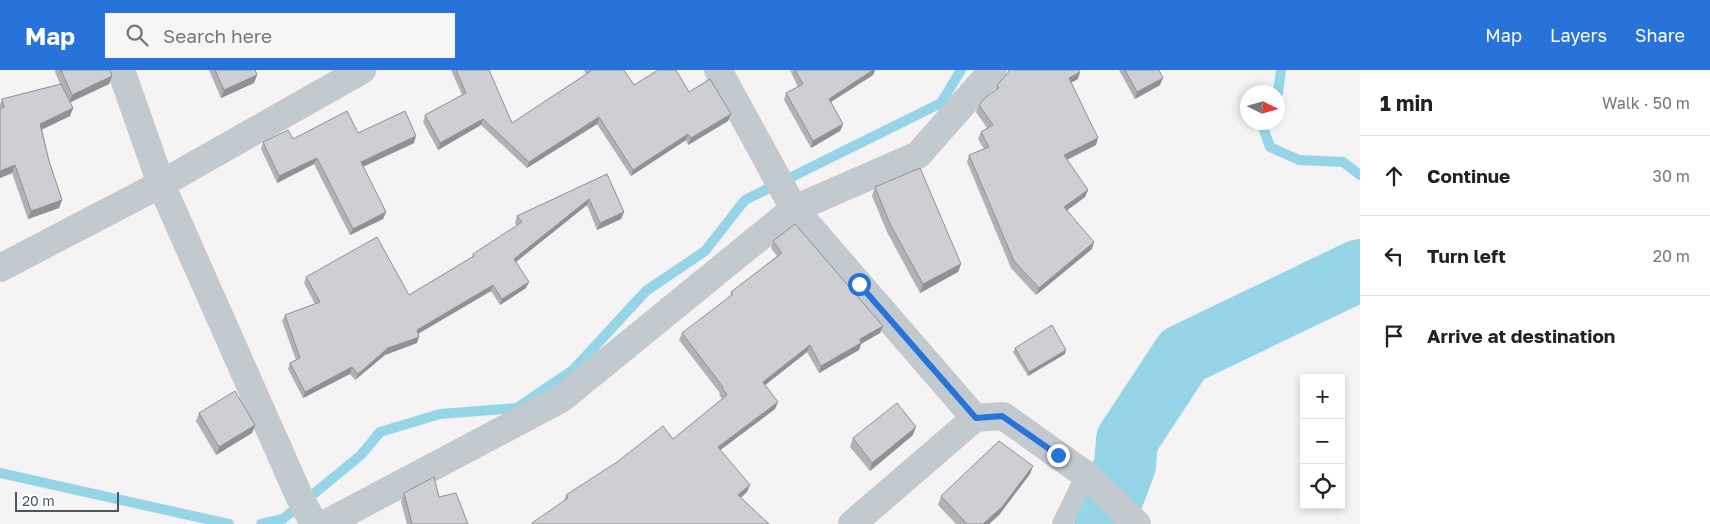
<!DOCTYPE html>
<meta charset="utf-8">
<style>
:root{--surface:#fff;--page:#f6f6f6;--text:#222;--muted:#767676;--line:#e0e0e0;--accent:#2873d9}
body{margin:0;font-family:"Golos Text",sans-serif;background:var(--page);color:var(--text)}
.controls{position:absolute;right:15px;bottom:15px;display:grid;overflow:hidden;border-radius:0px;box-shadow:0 2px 8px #0003}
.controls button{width:45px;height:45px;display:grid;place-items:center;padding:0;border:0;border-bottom:1px solid var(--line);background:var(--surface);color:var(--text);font:25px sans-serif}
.compass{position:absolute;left:1240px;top:15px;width:45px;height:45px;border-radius:50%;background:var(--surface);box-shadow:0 2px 8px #0003;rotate:95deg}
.scale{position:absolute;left:15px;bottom:12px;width:104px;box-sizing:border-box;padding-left:5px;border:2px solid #4b565f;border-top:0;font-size:14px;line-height:18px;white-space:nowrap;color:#4b565f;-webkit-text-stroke:4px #fff;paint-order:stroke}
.stop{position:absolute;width:15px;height:15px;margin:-11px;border:4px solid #2873d9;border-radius:50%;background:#fff}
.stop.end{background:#2873d9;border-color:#fff;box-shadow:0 1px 5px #0008}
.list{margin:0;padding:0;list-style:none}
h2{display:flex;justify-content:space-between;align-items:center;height:65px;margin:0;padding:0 20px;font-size:21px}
h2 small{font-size:16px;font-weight:400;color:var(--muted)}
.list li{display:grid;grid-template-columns:32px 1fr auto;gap:15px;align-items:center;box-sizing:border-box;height:80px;padding:0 20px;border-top:1px solid var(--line)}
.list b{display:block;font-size:19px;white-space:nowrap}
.list em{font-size:16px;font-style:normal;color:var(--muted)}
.icon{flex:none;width:28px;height:28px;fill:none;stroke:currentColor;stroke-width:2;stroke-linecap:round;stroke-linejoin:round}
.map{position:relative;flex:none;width:1360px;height:454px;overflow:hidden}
header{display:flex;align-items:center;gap:30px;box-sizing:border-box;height:70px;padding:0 25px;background:var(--accent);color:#fff}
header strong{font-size:24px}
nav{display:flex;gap:28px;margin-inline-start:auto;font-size:18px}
.search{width:350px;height:45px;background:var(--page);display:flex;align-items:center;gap:12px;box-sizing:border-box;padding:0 18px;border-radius:0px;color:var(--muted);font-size:19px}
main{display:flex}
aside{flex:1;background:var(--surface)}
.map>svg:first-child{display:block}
</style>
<header>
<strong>Map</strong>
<div class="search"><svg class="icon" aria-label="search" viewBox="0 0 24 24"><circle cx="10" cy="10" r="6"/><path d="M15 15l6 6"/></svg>Search here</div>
<nav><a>Map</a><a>Layers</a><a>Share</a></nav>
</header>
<main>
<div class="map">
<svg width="1360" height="454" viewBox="0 0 1360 454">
<rect width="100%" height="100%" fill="#f5f3f3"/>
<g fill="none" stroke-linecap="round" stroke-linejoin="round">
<!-- stream -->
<g stroke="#96d5e7" stroke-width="10">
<path d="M1278,23L1281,0"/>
<path d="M1266,52L1264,60L1270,77L1299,90L1343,92L1360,105"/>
<path d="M0,403L229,454"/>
<path d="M261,454L283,449L361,385L380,362L440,344L517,338L573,300L646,221L705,181L745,130L941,33L961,0"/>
</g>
<!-- river -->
<path stroke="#96d5e7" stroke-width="62" d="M1105,454L1106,445L1125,395L1127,370L1183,285L1360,200"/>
<!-- service -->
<path stroke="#c2cad0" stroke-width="20" d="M1062,454L1086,405"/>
<!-- minor -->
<g stroke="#c2cad0" stroke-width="28">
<path d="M121,0L161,114L300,428L314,454"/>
<path d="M718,0L794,139L975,348"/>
<path d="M0,198L161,114L362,0"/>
<path d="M325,454L561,329L794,139L918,85L993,0"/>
<path d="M852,454L975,348L1003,346L1086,405L1137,454"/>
</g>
</g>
<!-- wall -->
<g fill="#b0b2b6">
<path d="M55,0H110L112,6L109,14L70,32L73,38L70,46L42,59L49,91L62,130L59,138L28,149L12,103L0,108V34L2,29L60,14L55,2Z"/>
<path d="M209,0H255L257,5L254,13L221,28Z"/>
<path d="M451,0H489L512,53L586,4L584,0H624L634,15L689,22L731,44L728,51L688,75L686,70L631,106L597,54L527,98L481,55L438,80L423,52L425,45L462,25Z"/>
<path d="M790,0H875L873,5L831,32L843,54L840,61L811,78L784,30L786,23L798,17Z"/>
<path d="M1119,0H1159L1160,15L1135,29Z"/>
<path d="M1078,9L1071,13L1096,75L1067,90L1088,120L1085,127L1067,140L1092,179L1036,225L1011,198L967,92L969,85L984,79L978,69L981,62L987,58L976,42L979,35L995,22L997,15Z"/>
<path d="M358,63L414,73L363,97L386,142L383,149L350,165L314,94L277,113L261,79L263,72Z"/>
<path d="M607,104L624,142L621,149L597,160L587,135L516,192L526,218L500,235L491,221L418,264L417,273L385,285L355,310L350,304L303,328L288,299L290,293L296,290L282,251L285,245L315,234L304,213L306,207L409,225L472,187L473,184L517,156L515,153L517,146Z"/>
<path d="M875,117L961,194L958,202L920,223L887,162L872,126Z"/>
<path d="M773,171L883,256L880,263L861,274L859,280L819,303L807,282L765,315L775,339L720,380L747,422L741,428L769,454H532L564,431L566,425L673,369L722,329L719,324L720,323L679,270L682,263L730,227L731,222L777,186L771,178Z"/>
<path d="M1015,278L1065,284L1028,306L1013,282Z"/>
<path d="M199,343L255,355L252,363L216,385L196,351Z"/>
<path d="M913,365L870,401L850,377L853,368Z"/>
<path d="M1030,404L999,445L989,454H956L938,435L941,426Z"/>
<path d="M404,423L439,427L468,454H407L401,432Z"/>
</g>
<!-- shaded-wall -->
<g fill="#909194">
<path d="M873,0H875L873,5L826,35L829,29Z"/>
<path d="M1080,2L1078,9L1066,15L1069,8Z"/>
<path d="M257,5L254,13L221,28L224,20Z"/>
<path d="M112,6L109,14L69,33L72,25Z"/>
<path d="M1163,8L1160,15L1135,29L1137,22Z"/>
<path d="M73,38L70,46L37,62L40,54Z"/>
<path d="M731,44L728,51L688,75L691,68Z"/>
<path d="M599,47L597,54L527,98L529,92Z"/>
<path d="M483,49L481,55L438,80L440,73Z"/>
<path d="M843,54L840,61L811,78L813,71Z"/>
<path d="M688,64L686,70L631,106L633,100Z"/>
<path d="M416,66L414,73L358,99L361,92Z"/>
<path d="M1098,68L1096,75L1062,92L1064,85Z"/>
<path d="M317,88L314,94L277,113L279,106Z"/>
<path d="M15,95L12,103L0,108V101Z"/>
<path d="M1088,120L1085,127L1062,144L1064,137Z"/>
<path d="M589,129L587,135L512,195L514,189Z"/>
<path d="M62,130L59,138L28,149L31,141Z"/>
<path d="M386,142L383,149L350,165L353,159Z"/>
<path d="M624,142L621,149L597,160L600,153Z"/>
<path d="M1094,172L1092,179L1036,225L1039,218Z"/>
<path d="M961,194L958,202L920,223L923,214Z"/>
<path d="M529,212L526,218L500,235L502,229Z"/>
<path d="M493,215L491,221L414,266L417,260Z"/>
<path d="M883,256L880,263L861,274L859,280L819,303L821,296L860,269Z"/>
<path d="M419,267L417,273L385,285L355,310L358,304L388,278Z"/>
<path d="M810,275L807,282L760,319L763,312Z"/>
<path d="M1066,280L1065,284L1028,306L1029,302Z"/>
<path d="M352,297L350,304L303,328L305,322Z"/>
<path d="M778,332L775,339L715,384L718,377Z"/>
<path d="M255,355L252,363L216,385L219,377Z"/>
<path d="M916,357L913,365L870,401L872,393Z"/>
<path d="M1033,396L1030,404L999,445L989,454H983Z"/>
<path d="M750,415L747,422L735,432L738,425Z"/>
</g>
<!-- building -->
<g fill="#cdcfd4" stroke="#909194">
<path d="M61,0H110L112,6L72,25Z"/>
<path d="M215,0H255L257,5L224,20Z"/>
<path d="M456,0H489L512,53L591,1V0H624L634,15L658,0H676L689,22L710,9L731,44L691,68L688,64L633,100L599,47L529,92L483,49L440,73L425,45L466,23Z"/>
<path d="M795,0H873L829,29L843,54L813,71L786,23L803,14Z"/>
<path d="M1009,0H1079L1080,2L1069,8L1098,68L1064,85L1088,120L1064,137L1094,172L1039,218L1014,191L969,85L989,77L981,62L993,55L979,35L986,27L999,18L997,15L1008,3Z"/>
<path d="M1125,0H1159L1163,8L1137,22Z"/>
<path d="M61,14L73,38L40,54L49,91L62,130L31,141L15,95L0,101V39L4,37L2,29Z"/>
<path d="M347,41L358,63L405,41L416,66L361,92L386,142L353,159L317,88L279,106L263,72L288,60L293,69Z"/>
<path d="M920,98L961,194L923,214L890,154L875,117Z"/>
<path d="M607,104L624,142L600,153L589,129L514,189L529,212L502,229L493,215L417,260L419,267L388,278L358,304L352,297L305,322L290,293L300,288L285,245L320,232L306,207L377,167L409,225L474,186L473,184L522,152L517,146Z"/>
<path d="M795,154L883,256L860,269L861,273L821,296L810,275L763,312L778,332L718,377L750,415L738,425L769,454H532V453L568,428L566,425L617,392L663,356L673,369L727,325L722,318L723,317L682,263L733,224L731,222L782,183L773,171Z"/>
<path d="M1052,255L1066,280L1029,302L1015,278Z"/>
<path d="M235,321L255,355L219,377L199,343Z"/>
<path d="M897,333L916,357L872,393L853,368Z"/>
<path d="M999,371L1033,396L1002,437L983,454H967L941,426Z"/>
<path d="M434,407L439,427L456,423L468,454H412L404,423Z"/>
</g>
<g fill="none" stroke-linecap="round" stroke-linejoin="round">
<!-- route -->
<path stroke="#2873d9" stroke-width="6" d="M859,214L976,348L1002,346L1058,385"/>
</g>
</svg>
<div class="controls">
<button>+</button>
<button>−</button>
<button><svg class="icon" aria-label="locate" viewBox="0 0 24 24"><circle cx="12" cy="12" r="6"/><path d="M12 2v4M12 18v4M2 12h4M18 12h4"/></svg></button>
</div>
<svg class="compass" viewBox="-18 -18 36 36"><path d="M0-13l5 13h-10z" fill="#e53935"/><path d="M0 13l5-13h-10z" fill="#767676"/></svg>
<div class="scale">20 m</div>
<div class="stop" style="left:859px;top:214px"></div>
<div class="stop end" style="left:1058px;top:385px"></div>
</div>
<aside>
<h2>1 min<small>Walk · 50 m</small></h2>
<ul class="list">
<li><svg class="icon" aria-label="ahead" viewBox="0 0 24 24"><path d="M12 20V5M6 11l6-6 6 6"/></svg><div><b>Continue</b></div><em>30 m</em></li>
<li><svg class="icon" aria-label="left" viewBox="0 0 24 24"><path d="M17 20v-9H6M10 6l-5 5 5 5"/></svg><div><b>Turn left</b></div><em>20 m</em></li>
<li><svg class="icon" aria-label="arrive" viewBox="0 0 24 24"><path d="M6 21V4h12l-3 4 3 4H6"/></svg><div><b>Arrive at destination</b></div></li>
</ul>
</aside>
</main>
